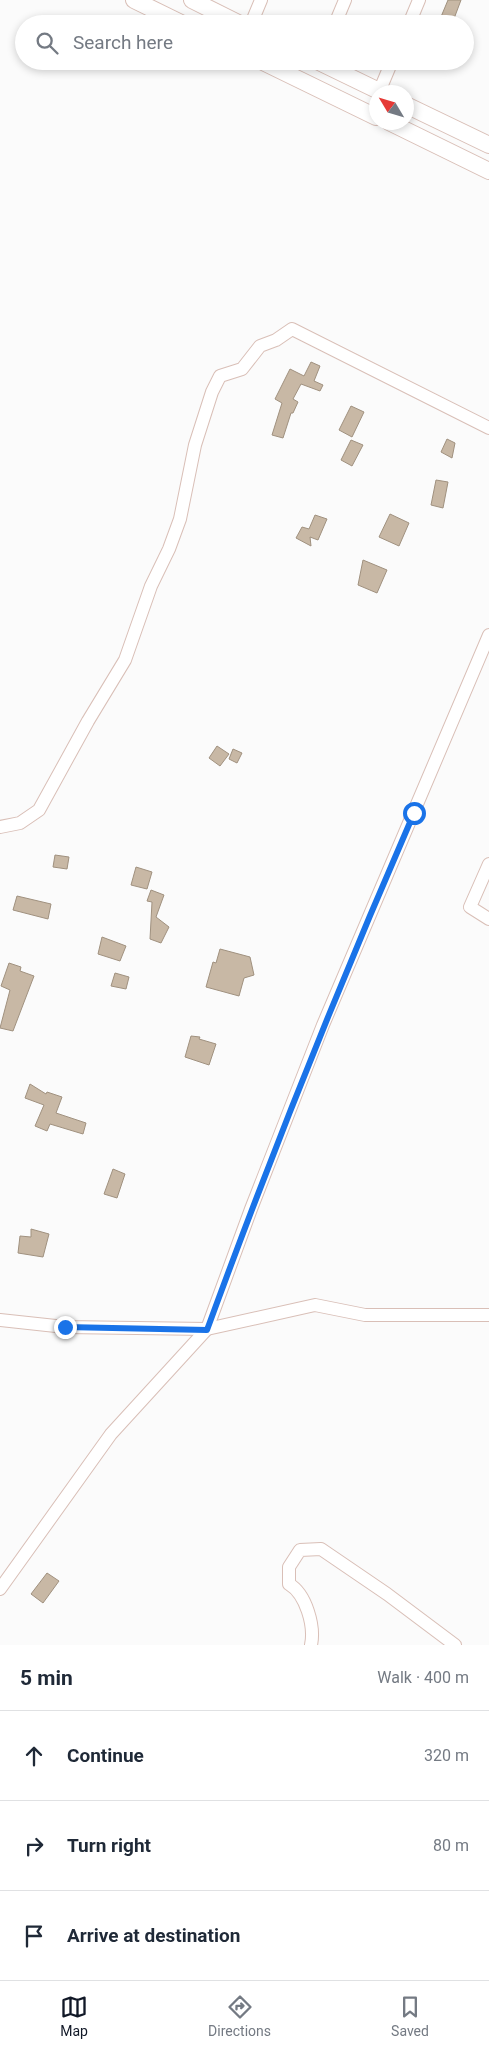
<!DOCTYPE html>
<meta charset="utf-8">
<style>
:root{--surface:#fff;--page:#f2f2f3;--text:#1f2937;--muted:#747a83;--line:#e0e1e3;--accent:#111827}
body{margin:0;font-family:Roboto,sans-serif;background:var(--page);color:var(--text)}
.compass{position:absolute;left:369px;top:85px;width:45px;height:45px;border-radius:50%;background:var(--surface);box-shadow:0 2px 8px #0003;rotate:308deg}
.stop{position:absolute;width:15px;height:15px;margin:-11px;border:4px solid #1a73e8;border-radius:50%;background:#fff}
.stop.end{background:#1a73e8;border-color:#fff;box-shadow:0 1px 5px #0008}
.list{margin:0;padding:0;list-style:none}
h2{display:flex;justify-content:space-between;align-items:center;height:65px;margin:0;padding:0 20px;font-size:21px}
h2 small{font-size:16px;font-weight:400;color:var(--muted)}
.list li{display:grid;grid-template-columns:32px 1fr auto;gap:15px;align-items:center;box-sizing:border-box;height:90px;padding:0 20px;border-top:1px solid var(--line)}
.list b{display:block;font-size:19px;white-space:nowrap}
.list em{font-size:16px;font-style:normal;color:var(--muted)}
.icon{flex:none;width:28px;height:28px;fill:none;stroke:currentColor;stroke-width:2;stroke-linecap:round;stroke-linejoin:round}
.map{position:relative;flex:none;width:489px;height:1645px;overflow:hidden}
.search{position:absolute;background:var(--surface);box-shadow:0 2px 8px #0003;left:15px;right:15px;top:15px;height:55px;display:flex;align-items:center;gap:12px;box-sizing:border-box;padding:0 18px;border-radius:28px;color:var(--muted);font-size:19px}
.sheet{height:335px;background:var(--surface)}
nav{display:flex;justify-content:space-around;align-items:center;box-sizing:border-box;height:70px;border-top:1px solid var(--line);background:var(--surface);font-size:14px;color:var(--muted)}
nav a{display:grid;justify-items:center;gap:2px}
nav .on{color:var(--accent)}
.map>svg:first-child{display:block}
</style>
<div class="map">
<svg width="489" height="1645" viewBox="0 0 489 1645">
<rect width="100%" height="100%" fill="#fbfbfb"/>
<!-- building -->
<g fill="#c8b8a5" stroke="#a0917f">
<path d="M448,0H461L452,24H438Z"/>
<path d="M311,362L320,366L314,381L323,385L320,391L301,384L293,399L298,402L293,413H291L283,438L272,435L282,403L275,399L290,369L304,376Z"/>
<path d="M351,406L364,412L352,437L339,430Z"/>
<path d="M447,439L455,443L452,458L441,452Z"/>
<path d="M351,440L363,445L352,466L341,460Z"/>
<path d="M436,480L448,482L443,508L431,505Z"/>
<path d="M390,514L409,523L399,546L379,537Z"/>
<path d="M315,515L327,519L318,540L310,537L311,546L296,538L302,527L309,529Z"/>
<path d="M363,560L387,570L377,593L358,585Z"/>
<path d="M217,746L229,754L220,766L209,758Z"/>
<path d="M233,749L242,753L237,763L229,759Z"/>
<path d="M55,855L69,857L67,869L53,867Z"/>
<path d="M136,867L152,872L147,889L131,885Z"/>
<path d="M151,890L164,895L156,917L169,927L161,943L150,939L152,902L147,901Z"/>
<path d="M17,896L51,904L48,919L13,910Z"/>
<path d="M102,937L126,946L120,961L98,954Z"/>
<path d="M220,949L250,957L254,975L244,978L239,996L206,987L213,962L216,963Z"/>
<path d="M9,963L21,967L20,971L34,976L13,1031L0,1028L10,990L1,986Z"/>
<path d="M115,973L129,977L126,989L111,986Z"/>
<path d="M191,1036L200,1037L199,1039L216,1044L209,1065L185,1057Z"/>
<path d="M30,1084L46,1094L47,1092L62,1097L56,1113L86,1123L83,1134L50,1124L47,1131L35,1126L44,1105L25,1098Z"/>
<path d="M113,1169L125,1174L117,1198L104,1194Z"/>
<path d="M31,1229L49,1234L43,1257L18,1253L20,1236L31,1237Z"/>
<path d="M47,1573L59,1581L43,1603L31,1594Z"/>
</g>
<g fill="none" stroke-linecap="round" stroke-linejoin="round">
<defs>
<g id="minor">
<path d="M251,24L261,0"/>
<path d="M335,24L345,0"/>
<path d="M409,24L419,0"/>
<path d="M379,92L392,61"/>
<path d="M0,827L20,823L39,810L88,721L125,660L151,586L169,549L180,519L195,445L212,392L220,376L242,369L260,346L276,340L292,329L489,428"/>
<path d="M489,864L470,907L489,919"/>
<path d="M0,1320L65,1327L207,1329L315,1305L365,1315H489"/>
<path d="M0,1589L111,1434L207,1329L251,1209L323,1025L489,635"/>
<path d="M311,1645C315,1626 306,1594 289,1584V1567L300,1550L321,1549L387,1594L455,1645"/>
</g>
<g id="major">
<path d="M134,0L183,24"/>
<path d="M192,0L240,24"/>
<path d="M261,61L376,117"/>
<path d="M317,61L381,92"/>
<path d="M406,105L489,145"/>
<path d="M389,122L489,171"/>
</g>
</defs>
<!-- minor casing -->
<use href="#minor" stroke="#d9bfb7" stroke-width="14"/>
<!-- major casing -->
<use href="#major" stroke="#d9bfb7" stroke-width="18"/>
<!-- minor -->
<use href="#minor" stroke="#fff" stroke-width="12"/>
<!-- major -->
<use href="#major" stroke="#fff" stroke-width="16"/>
</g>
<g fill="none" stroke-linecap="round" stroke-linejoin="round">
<!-- route -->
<path stroke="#1a73e8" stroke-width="6" d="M65,1327L207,1330C271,1155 340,983 414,813"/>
</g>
</svg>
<svg class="compass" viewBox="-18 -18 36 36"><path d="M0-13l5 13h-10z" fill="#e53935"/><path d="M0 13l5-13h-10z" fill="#747a83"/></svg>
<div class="stop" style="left:414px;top:813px"></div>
<div class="stop end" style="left:65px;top:1327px"></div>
<div class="search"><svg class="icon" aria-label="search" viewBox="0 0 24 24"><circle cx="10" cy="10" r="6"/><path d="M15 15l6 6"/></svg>Search here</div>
</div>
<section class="sheet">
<h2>5 min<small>Walk · 400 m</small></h2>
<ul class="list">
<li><svg class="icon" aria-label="ahead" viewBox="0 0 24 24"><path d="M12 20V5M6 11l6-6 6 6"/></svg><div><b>Continue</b></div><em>320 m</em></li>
<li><svg class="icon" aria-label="right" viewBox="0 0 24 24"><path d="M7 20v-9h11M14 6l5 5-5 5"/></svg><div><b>Turn right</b></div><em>80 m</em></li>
<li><svg class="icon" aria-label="arrive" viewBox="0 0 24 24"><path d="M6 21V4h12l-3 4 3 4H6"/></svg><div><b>Arrive at destination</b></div></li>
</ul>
</section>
<nav>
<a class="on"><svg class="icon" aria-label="map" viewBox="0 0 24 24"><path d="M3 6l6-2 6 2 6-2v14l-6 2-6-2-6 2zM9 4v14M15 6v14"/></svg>Map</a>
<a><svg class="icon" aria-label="directions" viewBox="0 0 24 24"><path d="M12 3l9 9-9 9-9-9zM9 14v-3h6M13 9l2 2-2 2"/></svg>Directions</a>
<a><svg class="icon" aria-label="saved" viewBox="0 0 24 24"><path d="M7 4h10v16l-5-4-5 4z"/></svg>Saved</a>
</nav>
